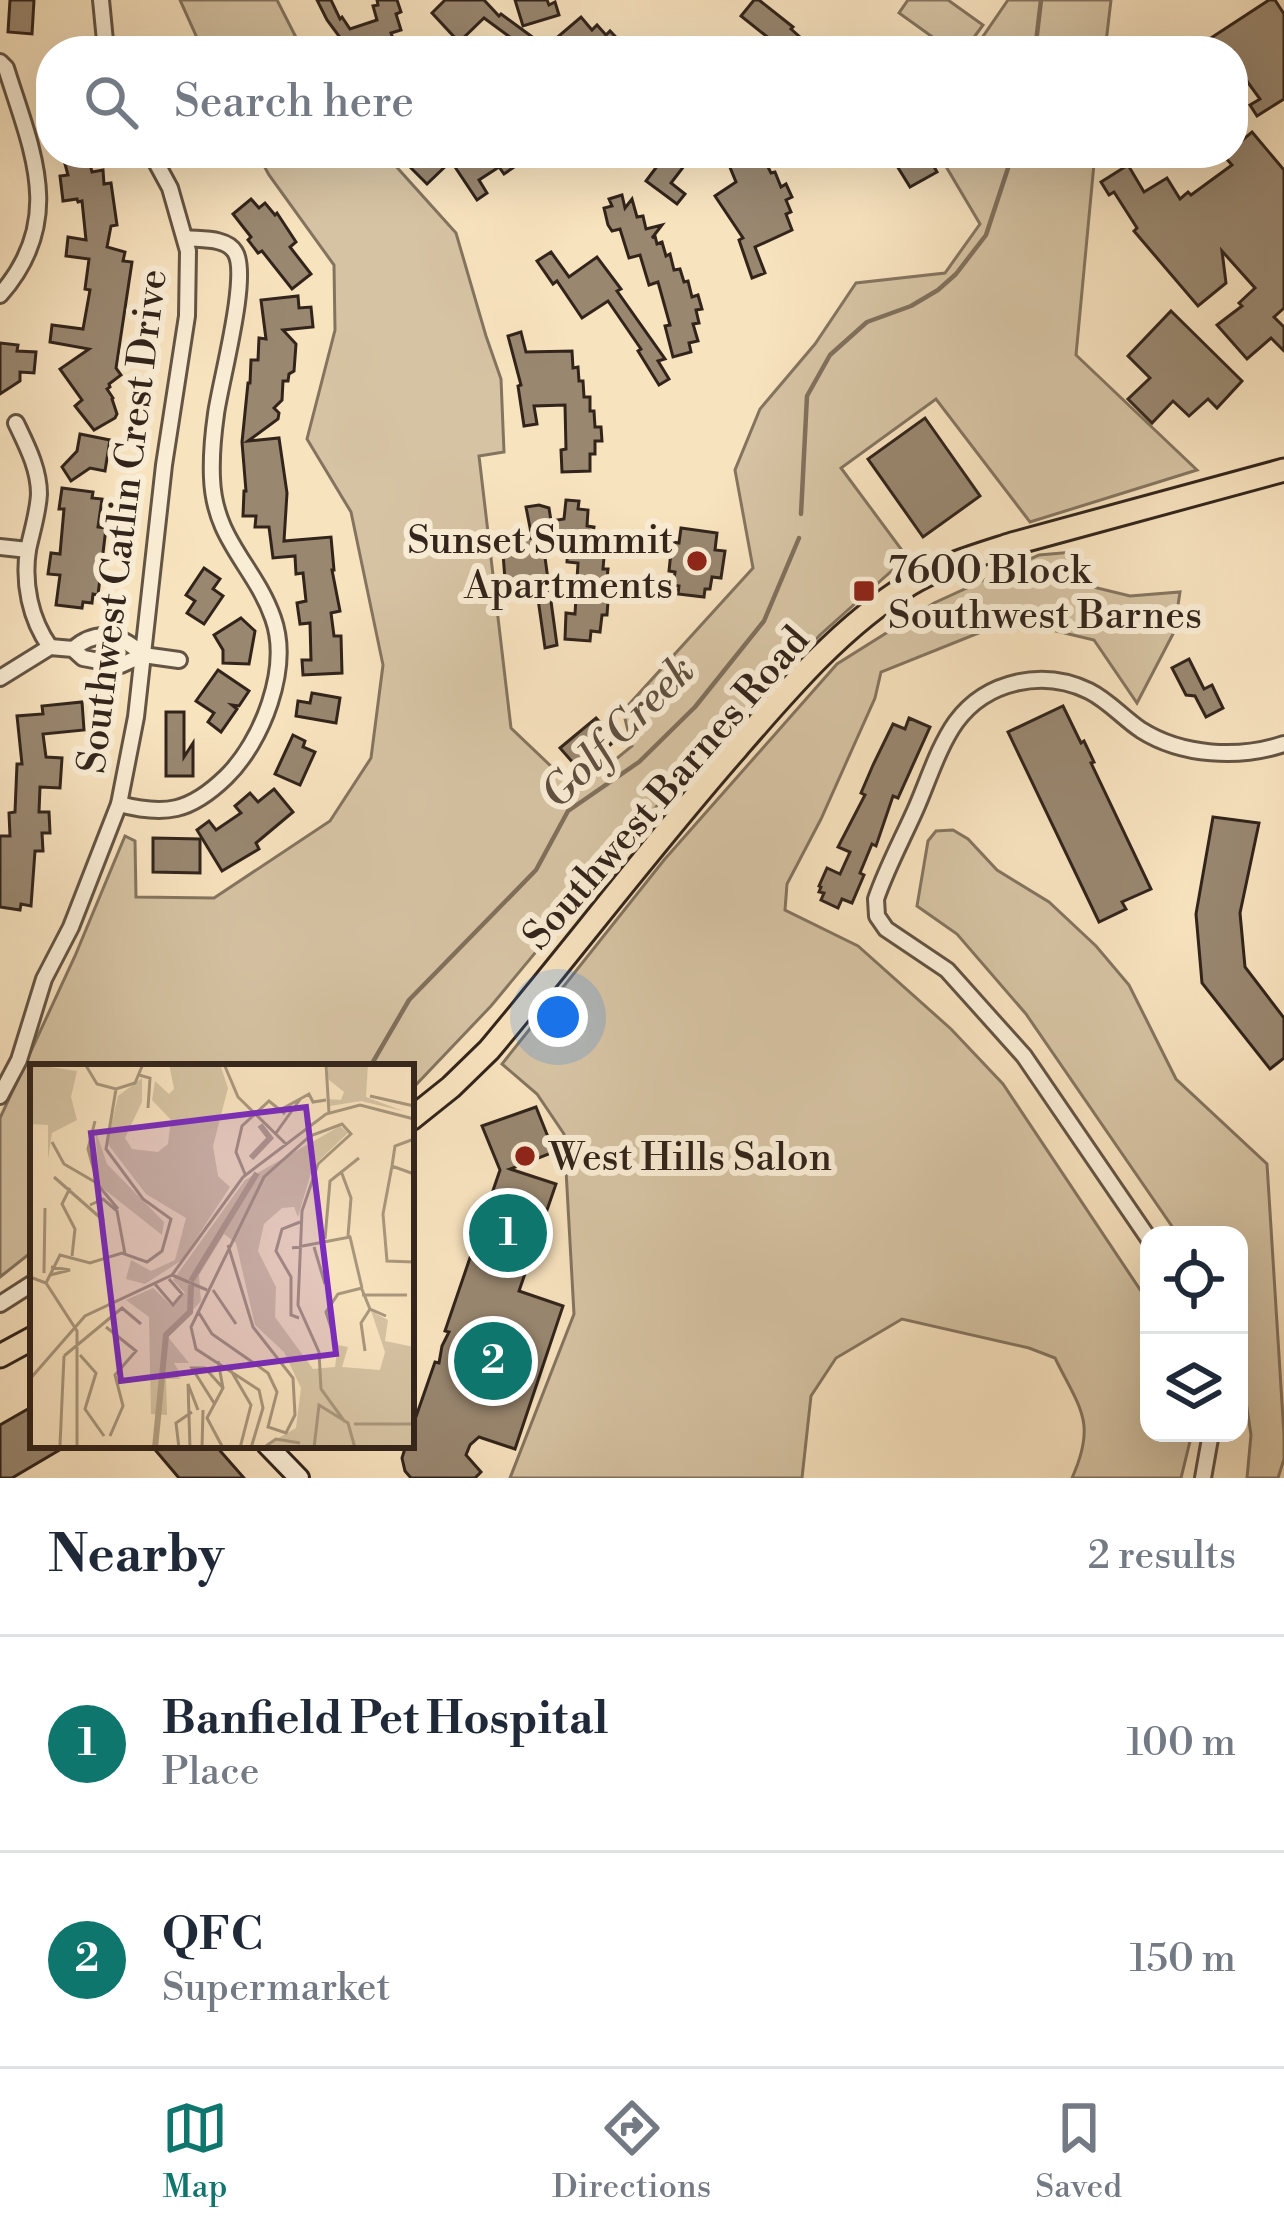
<!DOCTYPE html>
<style>
:root{--surface:#fff;--page:#f2f2f3;--text:#1f2937;--muted:#747a83;--line:#e0e1e3;--accent:#0f766e}
body{margin:0;font-family:"Libre Bodoni",serif;background:var(--page);color:var(--text)}
.controls{position:absolute;right:36px;bottom:36px;display:grid;overflow:hidden;border-radius:24px;box-shadow:0 12px 48px #0002}
.controls button{width:108px;height:108px;display:grid;place-items:center;padding:0;border:0;border-bottom:3px solid var(--line);background:var(--surface);color:var(--text);font:60px sans-serif}
.you{position:absolute;left:558px;top:1017px;width:42px;height:42px;margin:-30px;border:9px solid #fff;border-radius:50%;background:#1a73e8;box-shadow:0 0 0 18px #1a73e833}
.badge{display:grid;place-items:center;width:78px;height:78px;border-radius:50%;background:var(--accent);color:#fff;font-size:39px;font-weight:700}
.pin{position:absolute;translate:-50% -50%;border:6px solid #fff;box-shadow:0 3px 12px #0006}
.list{margin:0;padding:0;list-style:none}
h2{display:flex;justify-content:space-between;align-items:center;height:156px;margin:0;padding:0 48px;font-size:51px}
h2 small{font-size:39px;font-weight:400;color:var(--muted)}
.list li{display:grid;grid-template-columns:78px 1fr auto;gap:36px;align-items:center;box-sizing:border-box;height:216px;padding:0 48px;border-top:3px solid var(--line)}
.list b{display:block;font-size:45px;white-space:nowrap}
.list p{margin:0;font-size:39px;white-space:nowrap;color:var(--muted)}
.list em{font-size:39px;font-style:normal;color:var(--muted)}
.icon{flex:none;width:66px;height:66px;fill:none;stroke:currentColor;stroke-width:2;stroke-linecap:round;stroke-linejoin:round}
.map{position:relative;flex:none;width:1284px;height:1478px;overflow:hidden}
.search{position:absolute;background:var(--surface);box-shadow:0 12px 48px #0002;left:36px;right:36px;top:36px;height:132px;display:flex;align-items:center;gap:30px;box-sizing:border-box;padding:0 42px;border-radius:48px;color:var(--muted);font-size:45px}
.sheet{height:588px;background:var(--surface)}
nav{display:flex;justify-content:space-around;align-items:center;box-sizing:border-box;height:168px;border-top:3px solid var(--line);background:var(--surface);font-size:33px;color:var(--muted)}
nav a{display:grid;justify-items:center;gap:6px}
nav .on{color:var(--accent)}
.map>svg:first-child{display:block}
</style>
<div class="map">
<svg width="1284" height="1478" viewBox="0 0 1284 1478">
<rect width="100%" height="100%" fill="#f8e3bf"/>
<filter id="stains"><feTurbulence type="fractalNoise" baseFrequency=".00167" numOctaves="4"/><feColorMatrix values="0 0 0 0 .2 0 0 0 0 .09 0 0 0 0 .02 0 0 0 .5 -.17"/></filter>
<radialGradient id="worn" r=".72"><stop offset=".6" stop-color="#630" stop-opacity="0"/><stop offset="1" stop-color="#630" stop-opacity=".3"/></radialGradient>
<!-- green -->
<g fill="#d6c3a3" stroke="#84745f" stroke-width="3">
<path d="M180,0H277L303,51H203Z"/>
<path d="M908,0H948L983,25L964,51H952L899,13Z"/>
<path d="M1008,0H1111L1105,51H973Z"/>
<path d="M257,153H384L456,233L486,336L501,379L504,452L479,456L511,728L577,791L632,746L623,711L753,568L735,470L760,409L815,344L856,283L945,273L980,224L938,153H1095L1076,355L1197,470L1030,522L936,399L841,468L907,557L820,635L657,806L491,1006L411,1090V1067H33V1251L0,1277V1118L75,956L125,836L135,841L136,897L214,898L330,821L371,758L383,665L351,512L307,439L335,330L334,265L269,175Z"/>
<path d="M1073,552L1089,586L1130,596L1180,592L1174,632L1137,703L1094,640L1031,625L986,630L881,672L875,698L821,819L787,884L785,910L858,946L951,1029L1003,1084L1149,1303V1433H1192L1181,1478H1072C1097,1422 1080,1409 1055,1358L1029,1348L902,1319L836,1358L811,1396L802,1478H510L574,1314L564,1134L537,1094L502,1064L664,860L837,664L934,603L1039,555Z"/>
<path d="M953,830L968,839L997,870L1049,902L1096,946L1129,985L1176,1079L1267,1164L1284,1435V1459L1278,1478H1247L1251,1435L1239,1355V1235H1178L1026,1014L957,934L917,906L928,841L936,831Z"/>
</g>
<g fill="none" stroke-linecap="round" stroke-linejoin="round">
<!-- stream -->
<g stroke="#81705c" stroke-width="4.5">
<path d="M1035,51L1041,0"/>
<path d="M801,514L807,396L830,355L867,322L911,306L938,290L956,274L986,235L1013,153"/>
<path d="M370,1067L409,1000L536,870L568,811L639,762L695,707L764,621L799,538"/>
</g>
</g>
<!-- building -->
<g fill="#998770" stroke="#32241b" stroke-width="3">
<path d="M10,0H34L32,34L8,32Z"/>
<path d="M317,0H331L340,19L342,17L350,29L377,20L373,6L378,5L377,0H397L401,12L396,14L401,30L391,33L394,41L382,45L380,39L363,51H350L327,20Z"/>
<path d="M445,0H484L499,16L501,14L546,47L581,17L592,30L597,25L606,35L610,31L629,51H529L484,18L459,42L432,13Z"/>
<path d="M515,0H547L549,5L555,2L559,15L523,26Z"/>
<path d="M754,0H759L793,27L791,29L801,38L791,51H785L741,16Z"/>
<path d="M1269,0H1275L1284,14V99L1257,116L1250,105L1260,99L1233,62V51H1191Z"/>
<path d="M1252,132L1284,170V308L1274,317L1284,327V351L1271,338L1247,359L1217,325L1242,306L1239,303L1255,288L1222,251L1226,283L1198,306L1134,231L1137,228L1114,192L1109,195L1101,182L1128,165L1144,192L1167,178L1180,199L1188,192L1191,195L1232,165L1224,156L1233,153V148Z"/>
<path d="M62,153H87L92,172L103,170L104,184L111,183L117,225L111,226L107,247L125,252L123,261L132,262L116,368L121,375L109,384L110,387L107,389L113,398L112,399L117,414L115,418L94,430L75,406L82,400L60,369L89,349L50,342L52,325L83,329L90,290L85,289L89,259L66,256L68,237L86,240L82,201L78,202L77,199L63,201L60,176L68,175Z"/>
<path d="M396,153H520L510,160L514,167L504,174L499,167L479,180L487,193L477,200L451,161L427,184Z"/>
<path d="M667,153H694L671,183L685,194L677,204L646,181Z"/>
<path d="M724,153H756L760,163L765,161L771,173L775,172L781,187L786,184L792,197L786,200L791,212L786,214L792,230L755,247L765,273L752,278L739,240L743,238L715,196L736,182Z"/>
<path d="M889,153H926L937,172L910,187Z"/>
<path d="M622,195L625,208L632,199L637,217L643,216L646,229L662,225L652,238L655,236L657,244L662,242L666,256L670,254L674,270L680,269L684,282L688,281L692,297L698,295L702,309L696,310L699,323L693,324L698,341L689,343L691,352L673,357L665,326L670,325L658,282L649,285L640,255L629,258L620,229L612,231L608,225L604,208L612,206L609,199Z"/>
<path d="M251,199L259,208L265,203L275,215L277,213L296,242L290,247L311,274L292,289L262,251L258,253L248,240L251,237L233,214Z"/>
<path d="M551,252L569,277L597,257L621,289L617,291L665,359L658,361L669,379L659,385L638,351L641,349L608,301L582,318L557,281L553,284L537,261Z"/>
<path d="M298,296L299,308L311,307L313,327L283,330L296,344L294,371L289,374L288,381H283L282,400L274,408L279,413L278,419L248,441L279,438L287,493L284,541L331,537L334,570H332L340,611L331,613L334,636H341L342,673L303,675L302,660H311L310,623L300,624L297,603L306,601L303,573L296,574L295,556L273,558L269,527H255L256,516H243L244,491H246L242,442L248,383H250L251,360H258L259,338L266,339L261,300Z"/>
<path d="M1171,311L1242,381L1217,408L1208,399L1189,416L1173,401L1152,423L1128,399L1150,378L1128,356Z"/>
<path d="M521,332L526,352L572,351L573,368L578,367L579,381H583L584,397H590V411H594L595,427H601L602,441H595V454H590V471L562,472L561,450L566,449L565,405L534,406L537,424L524,426L518,386L521,385L508,336Z"/>
<path d="M0,343L18,345L17,351L36,352L34,373L20,372V381L0,394Z"/>
<path d="M925,418L980,496L923,537L868,459Z"/>
<path d="M80,434L110,440L105,471L90,468L71,481L62,467L77,451Z"/>
<path d="M62,488L93,492L92,498L102,499L98,527L106,528L98,595L93,594L92,603L83,602L82,608L56,605L60,575L48,574L51,553L60,554L64,509H59Z"/>
<path d="M566,500L579,501L578,509L588,510L587,526L594,527L592,540H599L597,557H604L603,569H608L606,587L615,589L613,601H608L607,615H602L600,632L591,631L590,641L565,639L566,613L575,614L578,563L567,562L568,539L543,543L557,645L545,648L535,578L505,580L502,540L532,538L526,507L539,505L549,508L551,521L564,519Z"/>
<path d="M681,528L717,533L715,550L725,551L721,578L712,577L710,589H705L704,597L678,594L679,586L673,585L675,572L669,571L672,542L679,543Z"/>
<path d="M204,568L220,579L213,589L223,596L204,624L187,613L195,601L186,595Z"/>
<path d="M241,618L255,631L249,664L223,663V650L214,635Z"/>
<path d="M1189,659L1204,689L1212,685L1223,708L1206,717L1195,696L1186,695L1172,668Z"/>
<path d="M218,670L249,691L239,706L232,705L237,709L221,732L208,722L214,713L196,701Z"/>
<path d="M312,693L340,698L336,723L296,716L298,701L310,703Z"/>
<path d="M82,702L84,730L43,734L46,757L62,758L60,788L40,787L39,812H49L50,833H42L43,851H35L31,906L21,904L20,910L0,907V836H10L9,813L15,812L17,764H22L17,716L43,714L42,706Z"/>
<path d="M1063,706L1081,743L1084,741L1094,762L1091,763L1151,889L1122,902L1126,909L1099,922L1008,732Z"/>
<path d="M166,712H184V757L193,743V776H166Z"/>
<path d="M596,718L608,731L603,735L611,744L586,766L581,760L575,765L560,748Z"/>
<path d="M909,718L930,727L898,798L893,796L876,846L872,844L860,873L864,875L852,903L842,899L838,908L821,900L824,893L819,892L821,887L819,886L827,868L840,874L850,852L838,847L865,795L861,793L873,765L893,724L905,729Z"/>
<path d="M293,735L305,741L303,747L315,752L300,785L275,774Z"/>
<path d="M274,789L293,812L256,843L259,849L222,871L197,830L209,821L216,830L241,813L235,806L250,793L258,802Z"/>
<path d="M1213,817L1259,823L1240,913L1245,967L1284,1018V1058L1270,1069L1202,983L1196,914Z"/>
<path d="M153,838L200,839V873L153,872Z"/>
<path d="M536,1107L554,1152L510,1169L556,1184L519,1291L563,1306L515,1449L479,1437L470,1445L466,1455L481,1472L475,1478H411L405,1471L402,1458L406,1445H411V1431L435,1362L439,1363L442,1346L449,1332L445,1331L500,1170L482,1126Z"/>
<path d="M33,1406V1445H68L12,1478H0V1425Z"/>
<path d="M151,1445H215L244,1478H179Z"/>
</g>
<g fill="none" stroke-linecap="round" stroke-linejoin="round">
<defs>
<g id="street">
<path d="M101,0L106,51"/>
<path d="M0,62L6,68C32,151 66,220 0,295"/>
<path d="M16,423C27,446 39,469 39,494C38,513 32,531 28,550C23,583 30,619 50,647"/>
<path d="M0,547L28,550"/>
<path d="M73,649C97,628 121,634 143,655"/>
<path d="M143,655L179,660"/>
<path d="M0,678L50,647L73,649L83,658L121,665L143,655"/>
<path d="M119,804C165,816 190,812 226,777C262,742 291,668 273,618C255,566 214,540 212,478C211,456 213,435 216,414C220,383 250,275 235,252C226,237 200,240 185,238"/>
<path d="M0,1096L19,1060L44,979L71,927L119,804L136,717L164,465L187,316L188,251L170,188L151,153"/>
<path d="M1149,1239L1024,1056L947,970L886,929L877,916L876,899C887,867 904,836 917,806C929,778 939,746 956,722C987,680 1044,669 1089,691C1109,701 1123,718 1141,730C1182,756 1239,759 1284,744"/>
<path d="M0,1304L33,1283"/>
<path d="M1203,1478L1211,1433"/>
</g>
<path id="secondary" d="M267,1445L299,1478"/>
<g id="primary">
<path d="M411,1119L451,1087L489,1050C573,950 652,845 738,747C789,688 843,625 910,584C940,566 978,555 1012,544L1284,470"/>
<path d="M0,1356L33,1338"/>
</g>
</defs>
<!-- street casing -->
<use href="#street" stroke="#645444" stroke-width="20"/>
<!-- secondary casing -->
<use href="#secondary" stroke="#32241b" stroke-width="24"/>
<!-- primary casing -->
<use href="#primary" stroke="#32241b" stroke-width="27"/>
<!-- street -->
<use href="#street" stroke="#faedd5" stroke-width="14"/>
<!-- secondary -->
<use href="#secondary" stroke="#faedd5" stroke-width="18"/>
<!-- primary -->
<use href="#primary" stroke="#f8e3bf" stroke-width="21"/>
</g>
<!-- markers -->
<g fill="#8f2418" stroke="#faedd5" stroke-width="4.5">
<circle cx="697" cy="561" r="12"/>
<rect x="852" y="579" width="24" height="24" rx="6"/>
<circle cx="525" cy="1156" r="12"/>
</g>
<g text-anchor="middle" stroke-width="12" stroke-linejoin="round" paint-order="stroke">
<!-- street labels -->
<g font-size="39" fill="#32241b" stroke="#faedd5">
<text transform="translate(121 521) rotate(-83)" y="14">Southwest Catlin Crest Drive</text>
<text transform="translate(665 787) rotate(-49)" y="14">Southwest Barnes Road</text>
</g>
<!-- poi labels -->
<g font-size="39" fill="#32241b" stroke="#faedd5" text-anchor="start">
<text x="673" y="553" text-anchor="end">Sunset Summit<tspan x="673" dy="45">Apartments</tspan></text>
<text x="888" y="583">7600 Block<tspan x="888" dy="45">Southwest Barnes</tspan></text>
<text x="549" y="1170">West Hills Salon</text>
</g>
<!-- water labels -->
<g font-size="42" font-style="italic" fill="#605041" stroke="#faedd5">
<text transform="translate(617 731) rotate(-45)" y="15">Golf Creek</text>
</g>
</g>
<!-- overview -->
<g transform="translate(30 1064)">
<rect width="384" height="384" fill="#f8e3bf"/>
<path d="M0,0L47,7L41,33L47,56L22,69L18,95V61L0,60ZM139,0H190L198,24L183,82L188,112L200,123L152,196L115,220L96,215L101,196L121,207L145,196L156,154L116,130L77,79L88,32L112,14V38L95,74L102,85L128,88L138,80L141,56L122,36L125,17L139,30L144,25ZM298,0H338L336,33L373,47L331,37L300,42L298,35L311,36L314,28L298,15ZM310,62L318,69L283,102L268,153L264,143L252,144L234,160L228,187L246,223L245,253L283,305L305,303L308,281L318,283L312,303L350,306L355,288L341,247L358,256L355,277L384,283V384H231L266,364L271,324L254,288L225,261L206,179L194,170L169,211L171,237L138,273L159,299H144L152,312L139,307L151,315H136L137,351L121,350L119,253L96,236L123,224L142,242L155,229L143,216L215,116ZM65,65L77,100L134,158L132,171L70,122Z" fill="#d6c3a3"/>
<path fill="none" stroke="#b5a287" stroke-width="6" d="M221,94L240,74L230,61M161,217L227,109M125,384L136,271L160,248L161,221"/>
<path fill="none" stroke="#a9977d" stroke-width="3" d="M55,0L67,20L86,25L105,19L113,0M194,0L208,33L256,80M296,0L299,49M109,11L120,14L118,44M340,32L384,42M250,46L279,30L283,38L296,36M65,57L58,85L68,121L88,145M246,69L271,34M22,78L34,100L65,118M362,102L365,82L384,75M311,107L321,134L318,172M215,110L206,88L212,62L239,37L255,50M384,110L362,102L353,150L357,197L384,198M24,113L74,157M40,124L32,140L45,165L42,192M60,141L73,135L87,147L95,190M295,175L300,117L329,94M284,183L295,220M262,184L320,173L332,224M14,209L15,144M20,211L40,206L21,203M142,211L177,226M0,213L16,219L47,267V384M16,219L30,191L60,199L92,189L117,198L132,187L141,155L113,135L76,85L86,25M125,220L143,241L152,230L139,215M331,223L340,245L356,252M183,226L206,260M332,231H377M169,249L182,270L238,309L247,328L238,363L256,369L265,351L263,314L223,263L198,181M269,254L261,251V213L246,187L252,165L270,158M76,263L106,287L85,311L93,342L80,372M307,282L296,248L308,230L332,224M335,287L331,259L340,245M50,291L66,309L55,345L74,372M34,292L92,244L111,260M188,297L193,324L177,354L193,384M200,305L221,341L210,384M0,315L55,252L142,211L213,113L296,50L330,41L384,55M184,339L162,304H175L193,324M324,360H384M30,381L34,292M149,384L146,359L162,348M160,384L158,320L168,346M172,384L173,346M221,384L233,344L229,326L166,285L161,263L234,113L280,72L312,60L321,70L288,100L272,147L268,241L289,288L291,325L315,358M233,384L246,375L270,379M284,384L289,341L318,359L325,384"/>
<path fill="#7b2cbf" fill-opacity="0.15" stroke="#7b2cbf" stroke-width="6" d="M276,43L306,290L91,317L61,69Z"/>
<rect width="384" height="384" fill="none" stroke="#32241b" stroke-width="6"/>
</g>
<rect width="100%" height="100%" filter="url(#stains)"/>
<rect width="100%" height="100%" fill="url(#worn)"/>
</svg>
<div class="controls">
<button><svg class="icon" aria-label="locate" viewBox="0 0 24 24"><circle cx="12" cy="12" r="6"/><path d="M12 2v4M12 18v4M2 12h4M18 12h4"/></svg></button>
<button><svg class="icon" aria-label="layers" viewBox="0 0 24 24"><path d="M12 4l9 5-9 5-9-5zM3 14l9 5 9-5"/></svg></button>
</div>
<div class="you"></div>
<div class="pin badge" style="left:508px;top:1233px">1</div>
<div class="pin badge" style="left:493px;top:1361px">2</div>
<div class="search"><svg class="icon" aria-label="search" viewBox="0 0 24 24"><circle cx="10" cy="10" r="6"/><path d="M15 15l6 6"/></svg>Search here</div>
</div>
<section class="sheet">
<h2>Nearby<small>2 results</small></h2>
<ul class="list">
<li><span class="badge">1</span><div><b>Banfield Pet Hospital</b><p>Place</p></div><em>100 m</em></li>
<li><span class="badge">2</span><div><b>QFC</b><p>Supermarket</p></div><em>150 m</em></li>
</ul>
</section>
<nav>
<a class="on"><svg class="icon" aria-label="map" viewBox="0 0 24 24"><path d="M3 6l6-2 6 2 6-2v14l-6 2-6-2-6 2zM9 4v14M15 6v14"/></svg>Map</a>
<a><svg class="icon" aria-label="directions" viewBox="0 0 24 24"><path d="M12 3l9 9-9 9-9-9zM9 14v-3h6M13 9l2 2-2 2"/></svg>Directions</a>
<a><svg class="icon" aria-label="saved" viewBox="0 0 24 24"><path d="M7 4h10v16l-5-4-5 4z"/></svg>Saved</a>
</nav>
